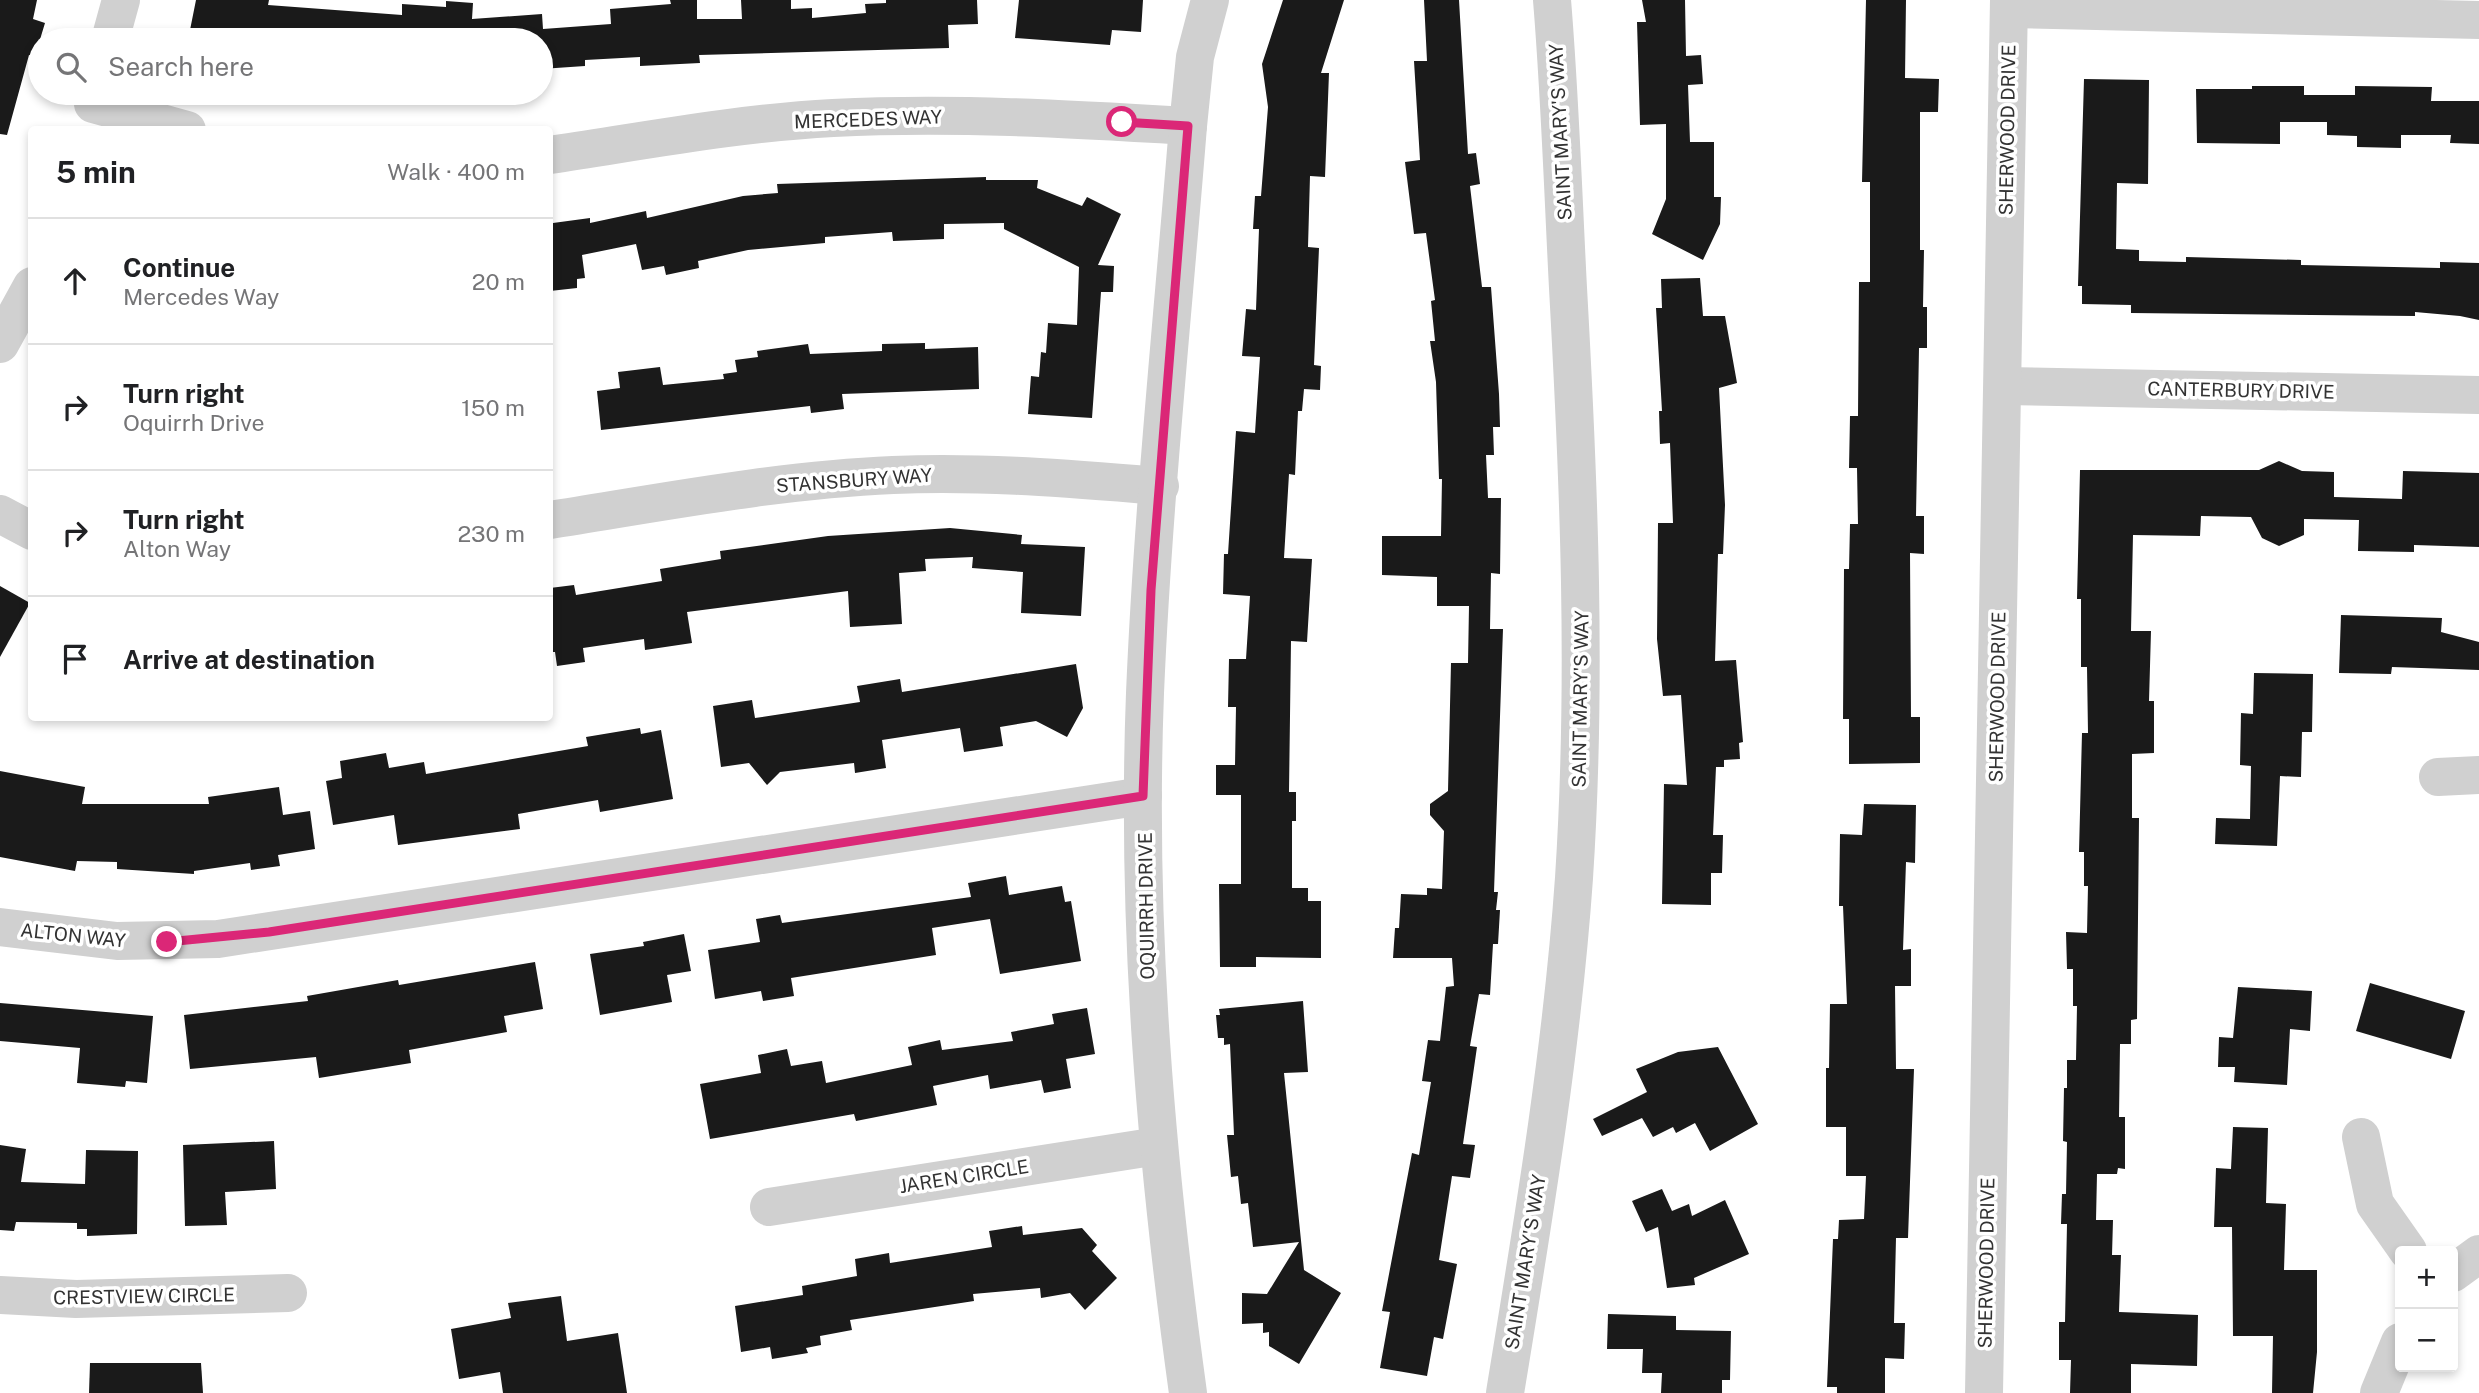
<!DOCTYPE html>
<meta charset="utf-8">
<style>
:root{--surface:#fff;--page:#f2f2f2;--text:#202124;--muted:#757577;--line:#e0e0e0}
body{margin:0;font-family:"Public Sans",sans-serif;background:var(--page);color:var(--text)}
.controls{position:absolute;right:21px;bottom:21px;display:grid;overflow:hidden;border-radius:7px;box-shadow:0 4px 10px #0003}
.controls button{width:63px;height:63px;display:grid;place-items:center;padding:0;border:0;border-bottom:2px solid var(--line);background:var(--surface);color:var(--text);font:35px sans-serif}
.stop{position:absolute;width:21px;height:21px;margin:-16px;border:5px solid #db2777;border-radius:50%;background:#fff}
.stop.end{background:#db2777;border-color:#fff;box-shadow:0 2px 7px #0008}
.list{margin:0;padding:0;list-style:none}
h2{display:flex;justify-content:space-between;align-items:center;height:91px;margin:0;padding:0 28px;font-size:30px}
h2 small{font-size:23px;font-weight:400;color:var(--muted)}
.list li{display:grid;grid-template-columns:46px 1fr auto;gap:21px;align-items:center;box-sizing:border-box;height:126px;padding:0 28px;border-top:2px solid var(--line)}
.list b{display:block;font-size:26px;white-space:nowrap}
.list p{margin:0;font-size:23px;white-space:nowrap;color:var(--muted)}
.list em{font-size:23px;font-style:normal;color:var(--muted)}
.icon{flex:none;width:38px;height:38px;fill:none;stroke:currentColor;stroke-width:2;stroke-linecap:round;stroke-linejoin:round}
.map{position:relative;flex:none;width:2479px;height:1393px;overflow:hidden}
.search{position:absolute;background:var(--surface);box-shadow:0 4px 10px #0003;left:28px;top:28px;width:525px;height:77px;display:flex;align-items:center;gap:18px;box-sizing:border-box;padding:0 24px;border-radius:38px;color:var(--muted);font-size:26px}
.panel{position:absolute;background:var(--surface);box-shadow:0 4px 10px #0003;left:28px;top:126px;width:525px;height:595px;border-radius:7px}
.map>svg:first-child{display:block}
</style>
<div class="map">
<svg width="2479" height="1393" viewBox="0 0 2479 1393">
<rect width="100%" height="100%" fill="#fff"/>
<!-- building -->
<g fill="#1a1a1a">
<path d="M0,0H37L33,19L45,23L35,56L29,55L7,135L0,134Z"/>
<path d="M196,0H269L268,5L402,15V4L446,7V1L473,3L472,19L542,14L543,29L611,24L610,9L671,4L670,0H697V19H742L741,0H791V9L812,8V18L866,13L865,4L886,3V0H977L978,24L948,25L949,48L699,55L700,63L640,66V57L585,60V66L541,69V40H303L256,30L254,40H188Z"/>
<path d="M1019,0H1143L1141,32L1112,30L1110,45L1015,38Z"/>
<path d="M1283,0H1344L1321,73H1329L1325,177L1310,176L1308,247L1319,248L1314,365L1321,366L1320,390L1304,389L1302,411H1298L1295,475L1289,474L1284,558L1312,559L1307,642L1291,641L1289,792H1296V821H1292V888H1308V901H1321V958L1256,957V967H1220L1219,884H1241V795H1216V765H1235L1236,707H1228L1229,659H1246L1250,596L1223,594L1224,554H1228L1236,431L1255,433L1260,357L1242,356L1246,309L1256,310L1259,229H1253L1255,196H1261L1268,107L1262,64Z"/>
<path d="M1424,0H1459L1468,154L1476,153L1480,184L1470,186L1482,287H1491L1499,394L1500,427H1493L1494,455H1486L1488,498H1501L1500,574L1491,573L1490,629H1503L1494,892H1498L1496,910H1500L1498,944H1493L1490,995L1479,994L1470,1046L1477,1047L1463,1144L1475,1145L1470,1178L1452,1176L1439,1260L1457,1264L1443,1339L1434,1337L1427,1376L1380,1368L1390,1312L1382,1311L1412,1153L1419,1155L1431,1082L1422,1081L1428,1040L1440,1041L1446,987L1454,986L1452,958H1393L1395,928H1399L1401,894L1427,895V888L1442,889L1444,831L1430,815V804L1448,791L1451,663H1468L1469,606H1437V577L1382,575V536H1441L1442,479H1439L1436,382L1430,341H1435L1431,301L1435,300L1426,233L1414,234L1405,162L1420,160L1414,61H1427Z"/>
<path d="M1642,0H1685L1686,56L1701,55L1703,84L1688,85L1690,142H1714V197H1721L1720,224L1703,260L1652,234L1666,199V124L1640,125L1637,22H1646Z"/>
<path d="M1866,0H1906L1905,78L1939,79L1938,112H1920V250H1924L1923,307H1927V348H1919L1916,516H1924V554L1910,553L1911,717H1920V763L1849,764V719H1843L1844,569H1849L1850,524H1858L1857,468H1849L1850,416H1858L1859,282H1870V182H1862Z"/>
<path d="M2084,79L2149,80L2148,184L2117,183L2116,249L2139,250V261L2186,262V257L2301,260V265L2440,268V262L2479,263V320L2460,316L2415,312V316L2131,313V305L2082,304V286H2078Z"/>
<path d="M2252,86H2304V95H2355V86L2432,87L2431,101H2479V144L2450,143L2451,135H2401V148L2357,147V136L2327,135V122H2280V144L2197,143L2196,89H2252Z"/>
<path d="M986,177V180H1038L1037,188L1082,206L1087,197L1121,214L1098,265L1114,266L1113,292H1101L1092,418L1028,414L1031,376L1039,377L1041,352L1046,353L1048,323L1077,325L1079,267L1004,229V223L944,224V239L893,241L892,232L825,237V243L748,250L698,261L699,268L666,275L664,266L642,270L636,244L582,255L585,278L577,279V288L550,291V229L553,228V223L590,218V223L646,211L647,218L743,196L778,193L777,184Z"/>
<path d="M1700,278L1703,316H1725L1737,383L1719,388L1725,505L1723,554H1718L1715,661L1736,660L1743,742L1739,743L1740,759L1724,760V767H1716L1713,835H1723L1722,873H1711V905L1662,904L1664,784L1687,785L1681,695L1663,696L1657,639L1658,523H1673L1670,443L1660,444L1659,411H1662L1656,308H1662L1661,279Z"/>
<path d="M925,343V349L978,347L979,389L842,394L844,409L811,413L810,406L601,430L597,391L620,388L618,372L660,367L663,385L724,379L723,374L737,372L735,360L758,357L757,351L808,344L810,354L882,351V344Z"/>
<path d="M2279,461L2302,471L2334,472V497L2402,499L2403,471L2479,473V547L2414,545V552L2358,551L2359,520L2304,519V535L2279,546L2262,538L2251,517L2201,516L2200,536L2133,535L2131,631H2151L2149,701H2154V753L2132,754V818H2139L2137,1019L2131,1020V1044H2120L2119,1117H2125V1169L2118,1168L2117,1174H2097L2096,1220H2113L2112,1255H2121L2119,1312L2198,1315L2197,1366L2131,1364V1393H2070L2071,1360H2059V1322H2065L2067,1224H2061L2062,1194H2066L2067,1142L2063,1141L2064,1088H2067V1060H2076L2077,1006H2073V969H2067L2066,932L2087,933L2088,886H2084V852H2079L2082,733H2088L2087,667H2081V599H2077L2080,470H2259Z"/>
<path d="M950,528L1022,535L1021,544L1085,547L1081,616L1021,613L1023,572L972,568L973,557L925,559L926,571L899,573L902,624L850,627L848,591L687,612L692,643L645,650L644,639L583,648L585,662L557,666L555,652H550V588L574,585L576,595L662,581L660,569L721,559L720,551L828,536Z"/>
<path d="M0,586L30,603L0,657Z"/>
<path d="M2341,615L2442,618L2441,632L2479,642V670L2392,667L2391,674L2339,673Z"/>
<path d="M1076,664L1083,708L1067,737L1036,721L1000,727L1003,746L964,752L960,728L882,740L886,768L855,773L854,763L780,772L767,785L749,763L721,767L713,706L752,700L755,718L860,702L857,686L900,679L902,692Z"/>
<path d="M2254,673L2313,674L2312,732H2302L2301,777L2280,776L2277,846L2215,844L2216,818L2250,819L2251,766L2240,765L2241,713L2253,714Z"/>
<path d="M640,728L641,734L661,730L673,799L600,812L598,800L518,814L520,829L398,845L394,815L333,825L326,781L342,778L340,761L386,753L389,768L424,762L426,774L588,746L586,737Z"/>
<path d="M0,771L85,787L82,804H209L208,797L279,787L283,815L310,811L315,849L278,855L280,866L251,870L250,863L194,871V874L117,869V862L77,861L75,871L0,857Z"/>
<path d="M1864,804L1916,805L1915,863L1906,862L1903,950L1911,949V986H1895L1896,1069H1914L1908,1238H1896L1894,1323H1905L1904,1359L1885,1358V1393H1837V1387H1827L1833,1239H1838L1839,1220L1864,1219L1866,1176H1846V1127H1826V1068H1829L1830,1004H1847L1843,906H1839L1840,834L1862,835Z"/>
<path d="M1006,876L1009,895L1062,886L1065,902L1071,901L1081,961L1000,974L990,919L932,928L936,955L791,978L794,996L763,1001L761,991L715,999L708,950L760,942L756,919L780,915L782,923L971,897L968,883Z"/>
<path d="M684,934L691,971L667,975L672,1002L600,1015L590,954L644,946L643,942Z"/>
<path d="M535,962L543,1009L504,1016L507,1032L409,1050L411,1063L319,1078L316,1057L190,1069L184,1015L308,1001L307,996L398,980L399,985Z"/>
<path d="M2370,983L2465,1011L2451,1059L2356,1031Z"/>
<path d="M2238,987L2312,991L2310,1031L2290,1029L2287,1085L2234,1082L2235,1067H2218L2219,1037L2233,1038Z"/>
<path d="M1303,1001L1308,1072L1284,1073L1304,1270L1341,1293L1299,1364L1269,1346V1332L1263,1333V1323L1242,1324V1293L1267,1294L1299,1242L1253,1247L1248,1203L1241,1204L1238,1176L1231,1177L1227,1135H1234L1230,1044L1224,1045V1038H1218L1216,1015H1220L1219,1009Z"/>
<path d="M0,1003L153,1016L147,1083L126,1081L125,1087L77,1083L80,1048L0,1041Z"/>
<path d="M1087,1008L1095,1054L1066,1059L1071,1088L1044,1093L1041,1080L990,1089L988,1075L933,1086L937,1105L856,1121L854,1114L710,1139L700,1084L761,1073L758,1055L787,1049L791,1066L822,1061L826,1083L912,1065L908,1047L940,1040L942,1050L1013,1041L1011,1032L1054,1024L1052,1014Z"/>
<path d="M1718,1047L1758,1124L1710,1151L1695,1123L1676,1133L1673,1127L1653,1137L1642,1118L1602,1136L1593,1119L1647,1092L1636,1069L1678,1052Z"/>
<path d="M2233,1127L2268,1128L2266,1203L2286,1204L2284,1270H2317V1352L2313,1393H2272L2273,1336H2233L2232,1227H2214L2216,1168L2231,1169Z"/>
<path d="M274,1141L276,1189L225,1192L227,1225L185,1226L183,1145Z"/>
<path d="M0,1145L26,1149L21,1182L85,1184L86,1150L138,1151L137,1234L87,1236V1229H77V1223L16,1222L14,1231L0,1230Z"/>
<path d="M1662,1189L1672,1211L1689,1204L1692,1216L1725,1200L1749,1254L1694,1278L1695,1285L1667,1288L1658,1227L1646,1232L1632,1201Z"/>
<path d="M1022,1226L1023,1235L1082,1228L1097,1245L1092,1251L1117,1278L1085,1310L1070,1293L1041,1298L1040,1288L973,1294L974,1301L850,1320L852,1330L820,1336L821,1345L806,1348L808,1353L772,1359L770,1347L741,1352L735,1306L803,1295L802,1286L857,1276L855,1259L889,1253L890,1263L992,1247L989,1231Z"/>
<path d="M561,1296L567,1341L618,1333L627,1393H503L500,1372L459,1379L451,1329L511,1318L508,1303Z"/>
<path d="M1608,1314L1676,1316V1330L1731,1331L1730,1380H1722V1393H1661L1662,1373H1642L1643,1349H1607Z"/>
<path d="M90,1363H201L203,1393H89Z"/>
</g>
<g fill="none" stroke-linecap="round" stroke-linejoin="round">
<!-- minor -->
<g stroke="#d0d0d0" stroke-width="38">
<path d="M2009,9L2479,20"/>
<path d="M110,40L121,0"/>
<path d="M93,104L187,130"/>
<path d="M550,155C644,141 738,123 833,118C952,112 1070,119 1188,126"/>
<path d="M0,344L32,286"/>
<path d="M2003,386L2479,395"/>
<path d="M0,514L32,531"/>
<path d="M550,520C664,502 778,480 893,475C983,471 1071,479 1160,486"/>
<path d="M2438,777L2479,775"/>
<path d="M0,927L117,941L218,939L1143,796"/>
<path d="M2361,1137L2375,1204L2408,1251"/>
<path d="M769,1207L1158,1146"/>
<path d="M2453,1273L2479,1254"/>
<path d="M0,1295L76,1299L288,1293"/>
<path d="M1188,1393C1156,1161 1136,927 1145,693C1153,504 1173,314 1188,126L1195,57L1210,0"/>
<path d="M1505,1393C1533,1222 1562,1050 1574,878C1587,680 1579,485 1568,288C1563,192 1560,96 1552,0"/>
<path d="M1984,1393L2009,0"/>
<path d="M2379,1393L2400,1342"/>
</g>
</g>
<g fill="none" stroke-linecap="round" stroke-linejoin="round">
<!-- route -->
<path stroke="#db2777" stroke-width="9" d="M167,942L269,932L1143,796L1151,590L1188,126L1122,122"/>
</g>
<g text-anchor="middle" stroke-width="7" stroke-linejoin="round" paint-order="stroke">
<!-- street labels -->
<g font-size="19" fill="#333" stroke="#fff">
<text transform="translate(868 119) rotate(-2)" y="7">MERCEDES WAY</text>
<text transform="translate(2007 130) rotate(-89)" y="7">SHERWOOD DRIVE</text>
<text transform="translate(1560 132) rotate(-93)" y="7">SAINT MARY'S WAY</text>
<text transform="translate(2241 390) rotate(1)" y="7">CANTERBURY DRIVE</text>
<text transform="translate(854 480) rotate(-4)" y="7">STANSBURY WAY</text>
<text transform="translate(1997 697) rotate(-89)" y="7">SHERWOOD DRIVE</text>
<text transform="translate(1580 699) rotate(-89)" y="7">SAINT MARY'S WAY</text>
<text transform="translate(1146 906) rotate(-91)" y="7">OQUIRRH DRIVE</text>
<text transform="translate(73 935) rotate(6)" y="7">ALTON WAY</text>
<text transform="translate(964 1176) rotate(-9)" y="7">JAREN CIRCLE</text>
<text transform="translate(1525 1262) rotate(-81)" y="7">SAINT MARY'S WAY</text>
<text transform="translate(1986 1263) rotate(-89)" y="7">SHERWOOD DRIVE</text>
<text transform="translate(144 1296) rotate(-1)" y="7">CRESTVIEW CIRCLE</text>
</g>
</g>
</svg>
<div class="controls">
<button>+</button>
<button>−</button>
</div>
<div class="stop" style="left:1122px;top:122px"></div>
<div class="stop end" style="left:167px;top:942px"></div>
<div class="search"><svg class="icon" aria-label="search" viewBox="0 0 24 24"><circle cx="10" cy="10" r="6"/><path d="M15 15l6 6"/></svg>Search here</div>
<section class="panel">
<h2>5 min<small>Walk · 400 m</small></h2>
<ul class="list">
<li><svg class="icon" aria-label="ahead" viewBox="0 0 24 24"><path d="M12 20V5M6 11l6-6 6 6"/></svg><div><b>Continue</b><p>Mercedes Way</p></div><em>20 m</em></li>
<li><svg class="icon" aria-label="right" viewBox="0 0 24 24"><path d="M7 20v-9h11M14 6l5 5-5 5"/></svg><div><b>Turn right</b><p>Oquirrh Drive</p></div><em>150 m</em></li>
<li><svg class="icon" aria-label="right" viewBox="0 0 24 24"><path d="M7 20v-9h11M14 6l5 5-5 5"/></svg><div><b>Turn right</b><p>Alton Way</p></div><em>230 m</em></li>
<li><svg class="icon" aria-label="arrive" viewBox="0 0 24 24"><path d="M6 21V4h12l-3 4 3 4H6"/></svg><div><b>Arrive at destination</b></div></li>
</ul>
</section>
</div>
